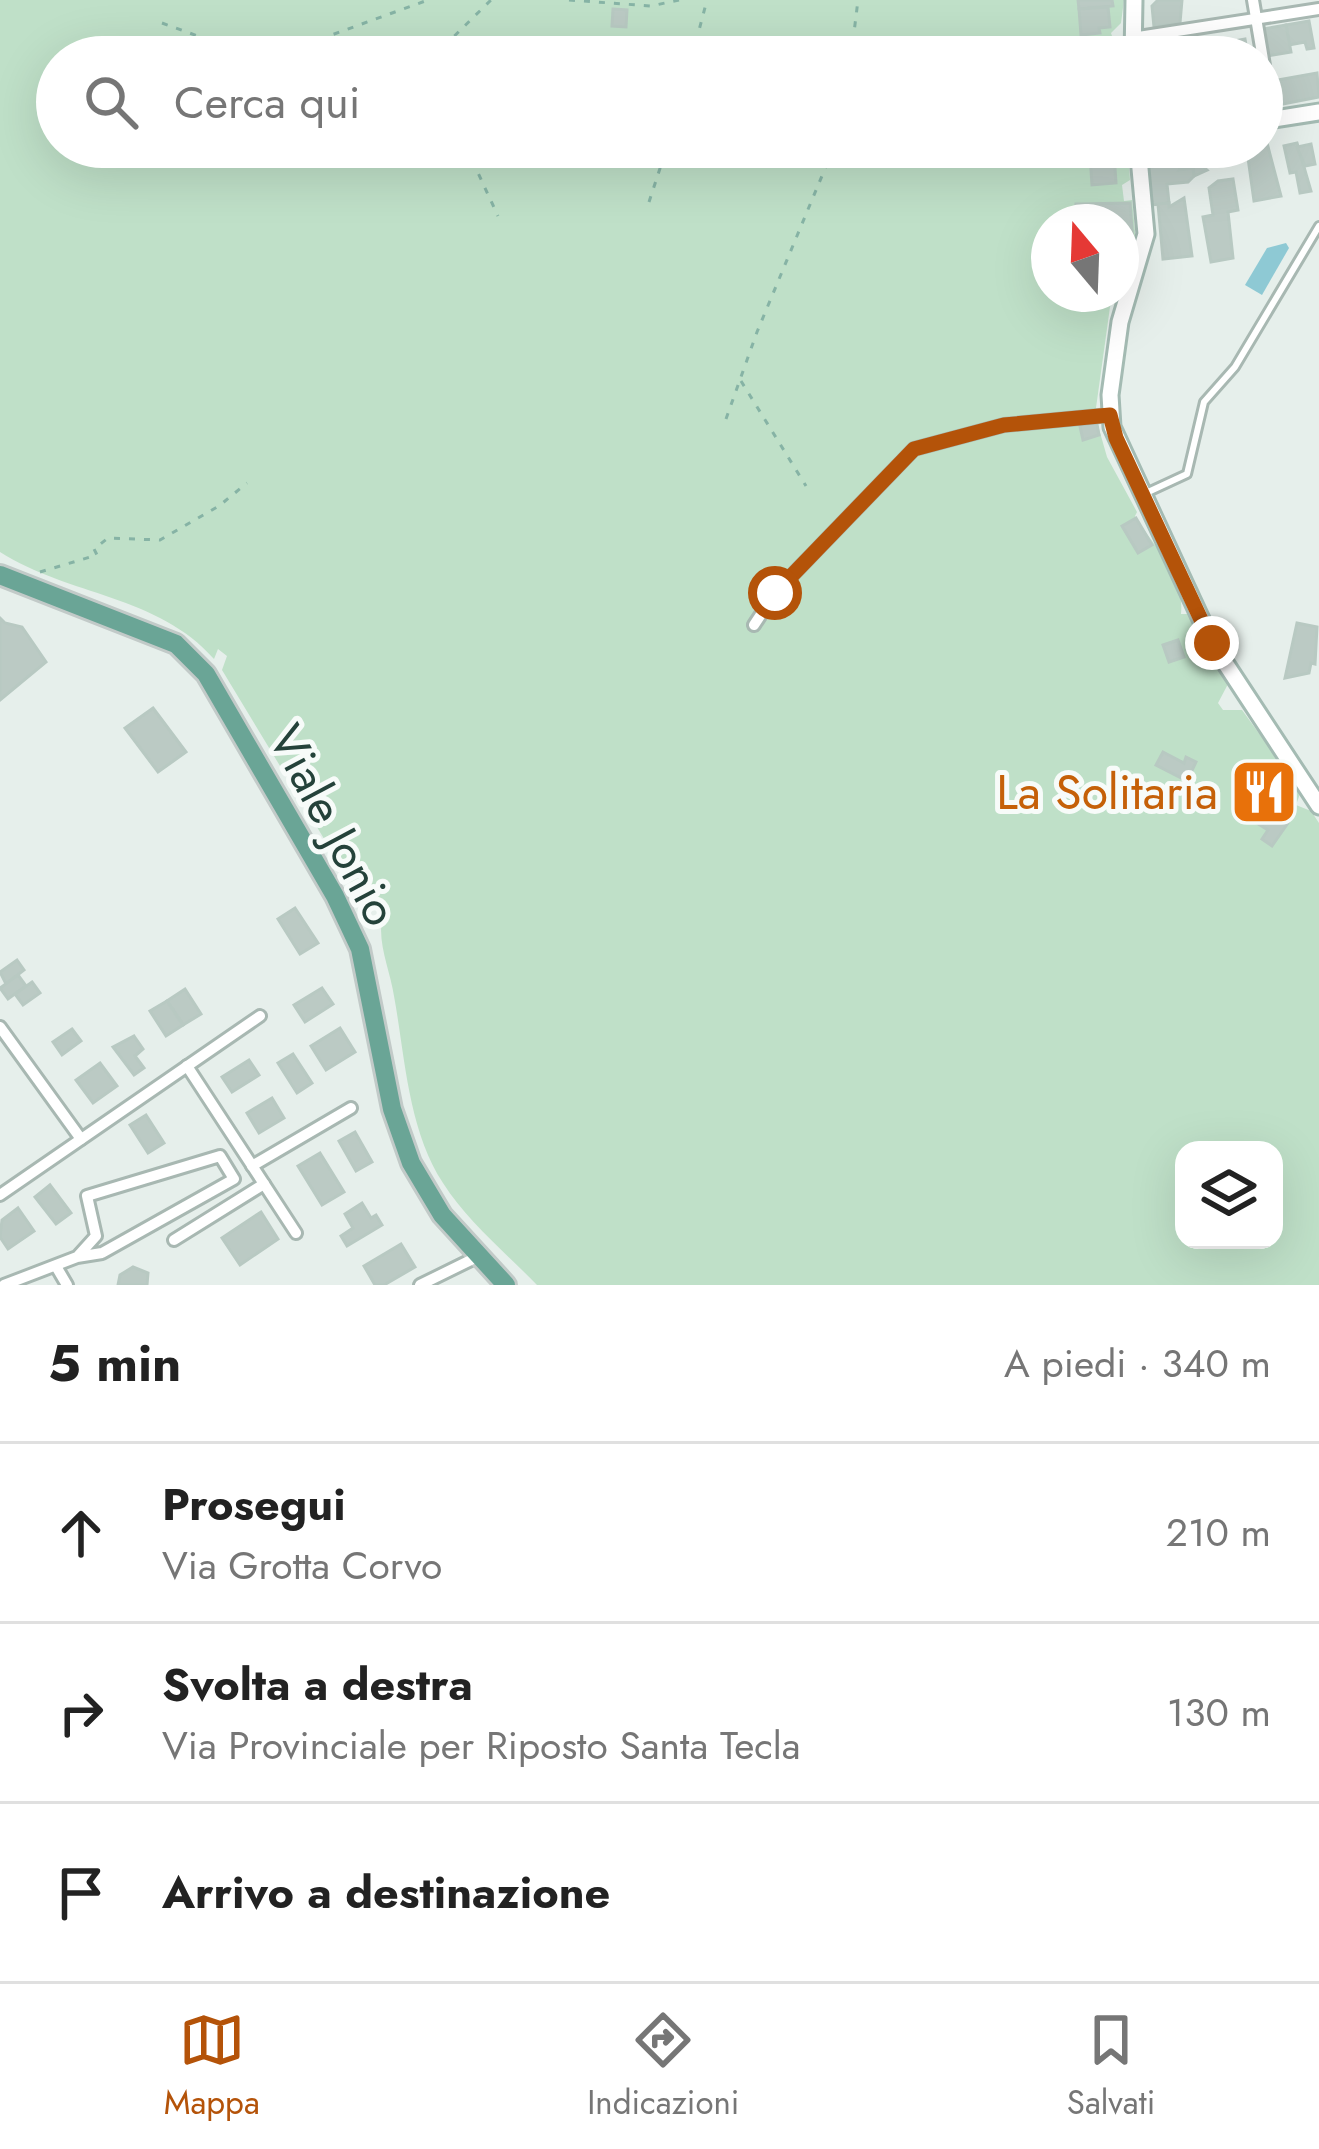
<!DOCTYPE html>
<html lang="it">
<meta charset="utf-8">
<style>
:root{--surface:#fff;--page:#f2f2f2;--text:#222;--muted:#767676;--line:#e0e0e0;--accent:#b45309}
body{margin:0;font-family:Jost,sans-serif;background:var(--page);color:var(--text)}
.controls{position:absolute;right:36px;bottom:36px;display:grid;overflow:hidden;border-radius:24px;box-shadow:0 12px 48px #0002}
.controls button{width:108px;height:108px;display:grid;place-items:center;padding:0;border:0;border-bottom:3px solid var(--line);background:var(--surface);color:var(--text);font:60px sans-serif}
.compass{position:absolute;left:1031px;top:204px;width:108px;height:108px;border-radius:50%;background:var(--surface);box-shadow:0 12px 48px #0002;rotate:341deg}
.stop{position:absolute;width:36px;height:36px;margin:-27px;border:9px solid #b45309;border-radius:50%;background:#fff}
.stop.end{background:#b45309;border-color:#fff;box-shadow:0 3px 12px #0008}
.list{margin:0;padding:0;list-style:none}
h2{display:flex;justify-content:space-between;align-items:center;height:156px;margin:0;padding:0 48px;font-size:51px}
h2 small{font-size:39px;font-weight:400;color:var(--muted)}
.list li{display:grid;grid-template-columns:78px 1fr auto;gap:36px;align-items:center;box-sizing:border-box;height:180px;padding:0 48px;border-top:3px solid var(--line)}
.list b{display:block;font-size:45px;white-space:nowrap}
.list p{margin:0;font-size:39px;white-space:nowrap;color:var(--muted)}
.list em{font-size:39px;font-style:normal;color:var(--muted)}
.icon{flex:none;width:66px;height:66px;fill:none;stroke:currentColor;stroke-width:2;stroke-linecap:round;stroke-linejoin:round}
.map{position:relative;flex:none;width:1319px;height:1285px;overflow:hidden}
.search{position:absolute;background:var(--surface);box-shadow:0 12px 48px #0002;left:36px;right:36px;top:36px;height:132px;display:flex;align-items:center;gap:30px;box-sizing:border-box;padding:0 42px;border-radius:66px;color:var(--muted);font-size:45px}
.sheet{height:696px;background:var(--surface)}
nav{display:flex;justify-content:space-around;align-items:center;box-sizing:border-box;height:168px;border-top:3px solid var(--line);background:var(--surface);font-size:33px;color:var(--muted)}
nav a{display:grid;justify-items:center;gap:6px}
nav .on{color:var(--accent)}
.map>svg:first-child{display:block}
</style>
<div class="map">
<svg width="1319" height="1285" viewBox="0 0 1319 1285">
<rect width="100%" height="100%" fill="#e6efeb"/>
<!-- green -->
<path fill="#bfe0c8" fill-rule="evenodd" d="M0,0H1124L1121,23L1111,33L1119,57H57V147H1120L1128,151L1130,180L1122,185L1124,201L1132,200L1136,241L1126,244V249L1134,254L1121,281V222H1049V294H1115L1110,307L1095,415L1107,457L1137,512L1135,516C1153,547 1185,572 1181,614H1192L1228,684L1218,703L1223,710H1242L1301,791L1296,805L1311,811L1319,823V1285H537C506,1253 467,1221 443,1183C408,1130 405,1056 394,996C390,969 376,941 383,915L369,891L352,885L222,670L227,656L218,649L214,659C158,595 69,596 0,552ZM1184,1150H1274V1240H1184Z"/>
<!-- water -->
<path fill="#8ec9d4" d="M1286,243L1289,248L1262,295L1245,285L1267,248Z"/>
<!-- building -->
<g fill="#bbcac4" stroke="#b8c9c2" stroke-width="3">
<path d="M1078,0H1112L1113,6L1079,9Z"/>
<path d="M1158,0H1182L1180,23L1154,27L1152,6Z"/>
<path d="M1108,7L1110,27L1099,28L1100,33L1081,35L1079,9Z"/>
<path d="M613,9L627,10L626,27L612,26Z"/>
<path d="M1309,21L1314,48L1307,49L1305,42L1289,45L1286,25Z"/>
<path d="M1286,25L1291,52L1267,56L1263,29Z"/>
<path d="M1245,39L1248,57H1231L1229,42Z"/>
<path d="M1189,40L1192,57H1145L1144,48Z"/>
<path d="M1106,41L1107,57H1086V52H1081L1080,42Z"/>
<path d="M1317,73L1319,97L1283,104L1278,80Z"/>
<path d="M1267,143L1281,196L1254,201L1248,158Z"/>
<path d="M1297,143L1311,191L1300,193L1296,172L1290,173L1284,146Z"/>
<path d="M1311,144L1315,164L1305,166L1297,147Z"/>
<path d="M1114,153L1116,183L1092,185L1090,155Z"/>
<path d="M1193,158L1207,170L1194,176L1193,168L1179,170L1185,159Z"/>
<path d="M1185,159L1179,170L1193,168L1194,176L1188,182L1167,184L1169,203L1151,205L1148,168Z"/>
<path d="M1233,179L1238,210L1228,212L1233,258L1211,262L1203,217L1213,215L1209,188L1218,181Z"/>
<path d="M1184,198L1192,256L1163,259L1158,204L1169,203V207Z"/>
<path d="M1130,203L1133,242L1121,244V222H1077L1076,204Z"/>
<path d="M1096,419L1099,435L1083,440L1079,422Z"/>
<path d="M1136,518L1152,545L1138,553L1122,526Z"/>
<path d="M0,618L5,623L22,627L46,662L0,700Z"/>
<path d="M1297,623L1317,627L1315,664L1311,663L1309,673L1285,678Z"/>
<path d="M1178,640L1184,657L1169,662L1163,645Z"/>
<path d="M153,708L186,752L158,772L125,728Z"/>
<path d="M1163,752L1184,763L1186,757L1196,762L1187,781L1156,765Z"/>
<path d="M1257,802L1288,823L1272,846L1262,839L1268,830L1250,819Z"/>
<path d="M295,908L318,943L300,954L278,919Z"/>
<path d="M17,960L24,970L6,984L0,972Z"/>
<path d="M18,975L26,986L8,999L0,988Z"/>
<path d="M32,982L40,993L23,1005L15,994Z"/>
<path d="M322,988L333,1004L305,1022L294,1005Z"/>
<path d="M185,989L201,1014L183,1025L167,1001Z"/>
<path d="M167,1001L183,1025L166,1036L150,1011Z"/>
<path d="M340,1028L355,1052L326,1070L311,1046Z"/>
<path d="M72,1029L81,1041L62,1055L53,1042Z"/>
<path d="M134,1036L143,1049L135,1056L144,1068L134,1075L113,1047Z"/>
<path d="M293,1054L312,1083L297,1093L278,1063Z"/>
<path d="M249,1060L259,1075L232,1092L222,1077Z"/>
<path d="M100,1063L117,1086L93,1103L76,1080Z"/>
<path d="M272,1098L284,1118L259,1133L247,1113Z"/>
<path d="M146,1115L164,1143L148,1153L130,1125Z"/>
<path d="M355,1132L372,1162L356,1171L339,1141Z"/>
<path d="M320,1153L344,1192L322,1205L298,1166Z"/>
<path d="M50,1185L71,1213L56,1224L35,1197Z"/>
<path d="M362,1203L371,1218L376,1215L382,1225L347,1246L341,1236L353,1228L345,1214Z"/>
<path d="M18,1208L34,1231L8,1249L0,1237L2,1220Z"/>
<path d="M261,1212L278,1239L240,1265L222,1238Z"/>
<path d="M401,1244L415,1267L384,1285H375L364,1266Z"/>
<path d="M133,1267L148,1273L147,1285H118L120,1275Z"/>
</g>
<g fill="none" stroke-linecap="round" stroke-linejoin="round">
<defs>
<path id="lane" d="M1146,493L1187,474L1204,402L1235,367L1319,226"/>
<g id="street">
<path d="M1253,0L1273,119"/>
<path d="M1132,38L1319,9"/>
<path d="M754,625L775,593L914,449L1004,425L1110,415"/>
<path d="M0,1027L81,1139"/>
<path d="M187,1066L296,1233"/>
<path d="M252,1166L351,1108"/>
<path d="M0,1195L260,1016"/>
<path d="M174,1240L264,1184"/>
<path d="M57,1268L67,1285"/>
<path d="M4,1285L77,1257L102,1253L234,1179L220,1156L87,1196L96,1236L77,1257"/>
<path d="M420,1285L479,1256"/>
</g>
<g id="secondary">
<path d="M1133,57L1134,0"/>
<path d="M1262,121L1319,112"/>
<path d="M1138,147L1146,234L1120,322L1110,395L1112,427L1212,643L1319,806"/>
</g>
<path id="primary" d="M0,575L176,644L206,674L335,896L360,949L392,1109L411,1163L442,1215L506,1285"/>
</defs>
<!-- lane casing -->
<use href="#lane" stroke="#a8b8b2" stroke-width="12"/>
<!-- street casing -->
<use href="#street" stroke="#a8b8b2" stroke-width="16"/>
<!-- secondary casing -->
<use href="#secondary" stroke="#a4bbb3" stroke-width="21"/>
<!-- primary casing -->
<use href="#primary" stroke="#c2cac8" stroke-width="24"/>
<!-- path -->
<g stroke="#86b3a5" stroke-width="3" stroke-dasharray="6 9" stroke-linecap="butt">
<path d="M569,0L651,6L679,0"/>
<path d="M162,23L236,50L279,54L428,0"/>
<path d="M433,57L491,0"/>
<path d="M692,57L707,0"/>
<path d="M851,57L858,0"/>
<path d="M466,147L498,216"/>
<path d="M649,202L667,147"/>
<path d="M741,381L806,486"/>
<path d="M726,419L757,332L834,147"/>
<path d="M40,572L97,555L94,549L108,538L160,540L219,506L247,483"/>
</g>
<!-- lane -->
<use href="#lane" stroke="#fff" stroke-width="6"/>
<!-- street -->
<use href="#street" stroke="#fff" stroke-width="10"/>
<!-- secondary -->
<use href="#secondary" stroke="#fff" stroke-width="15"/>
<!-- primary -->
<use href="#primary" stroke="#6aa596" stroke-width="18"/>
</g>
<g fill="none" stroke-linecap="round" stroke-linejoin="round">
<!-- route -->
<path stroke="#b45309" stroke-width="15" d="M775,593L914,449L1004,425L1110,415L1116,438L1212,643"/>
</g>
<!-- icons -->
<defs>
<symbol id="restaurant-square" viewBox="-11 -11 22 22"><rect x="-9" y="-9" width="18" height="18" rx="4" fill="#e8710a" stroke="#f7fbf9"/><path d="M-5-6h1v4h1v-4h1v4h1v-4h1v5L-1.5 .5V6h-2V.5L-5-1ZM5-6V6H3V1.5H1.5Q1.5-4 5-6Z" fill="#fff"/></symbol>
</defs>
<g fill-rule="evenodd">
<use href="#restaurant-square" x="1226" y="754" width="76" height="76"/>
</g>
<g text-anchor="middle" stroke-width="10" stroke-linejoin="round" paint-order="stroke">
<!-- food labels -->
<g font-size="48" fill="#c56008" stroke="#f7fbf9" text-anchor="end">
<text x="1218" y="809">La Solitaria</text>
</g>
<!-- street labels -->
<g font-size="48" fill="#24423a" stroke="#f7fbf9">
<text transform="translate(334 825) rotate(62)" y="17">Viale Jonio</text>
</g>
</g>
</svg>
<div class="controls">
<button><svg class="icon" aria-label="layers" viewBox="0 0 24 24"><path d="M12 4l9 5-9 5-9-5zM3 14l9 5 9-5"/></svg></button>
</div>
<svg class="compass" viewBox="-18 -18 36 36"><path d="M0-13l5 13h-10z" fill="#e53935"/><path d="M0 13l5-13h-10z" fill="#767676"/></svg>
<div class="stop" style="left:775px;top:593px"></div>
<div class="stop end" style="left:1212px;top:643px"></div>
<div class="search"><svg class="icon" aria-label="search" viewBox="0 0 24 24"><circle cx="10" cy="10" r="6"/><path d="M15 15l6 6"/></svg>Cerca qui</div>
</div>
<section class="sheet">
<h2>5 min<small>A piedi · 340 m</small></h2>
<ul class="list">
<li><svg class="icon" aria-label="ahead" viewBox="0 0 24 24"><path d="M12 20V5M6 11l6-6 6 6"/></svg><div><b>Prosegui</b><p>Via Grotta Corvo</p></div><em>210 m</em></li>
<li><svg class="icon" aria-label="right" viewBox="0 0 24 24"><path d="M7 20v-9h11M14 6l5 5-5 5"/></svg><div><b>Svolta a destra</b><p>Via Provinciale per Riposto Santa Tecla</p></div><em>130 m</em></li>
<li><svg class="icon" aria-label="arrive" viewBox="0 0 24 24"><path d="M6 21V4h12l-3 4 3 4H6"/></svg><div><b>Arrivo a destinazione</b></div></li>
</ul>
</section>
<nav>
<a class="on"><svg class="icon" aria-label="map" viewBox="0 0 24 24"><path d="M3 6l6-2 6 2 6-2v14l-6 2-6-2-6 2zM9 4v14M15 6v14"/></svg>Mappa</a>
<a><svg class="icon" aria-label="directions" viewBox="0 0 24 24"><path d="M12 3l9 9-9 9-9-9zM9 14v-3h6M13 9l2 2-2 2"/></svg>Indicazioni</a>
<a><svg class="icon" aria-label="saved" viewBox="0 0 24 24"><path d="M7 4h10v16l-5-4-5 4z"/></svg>Salvati</a>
</nav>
